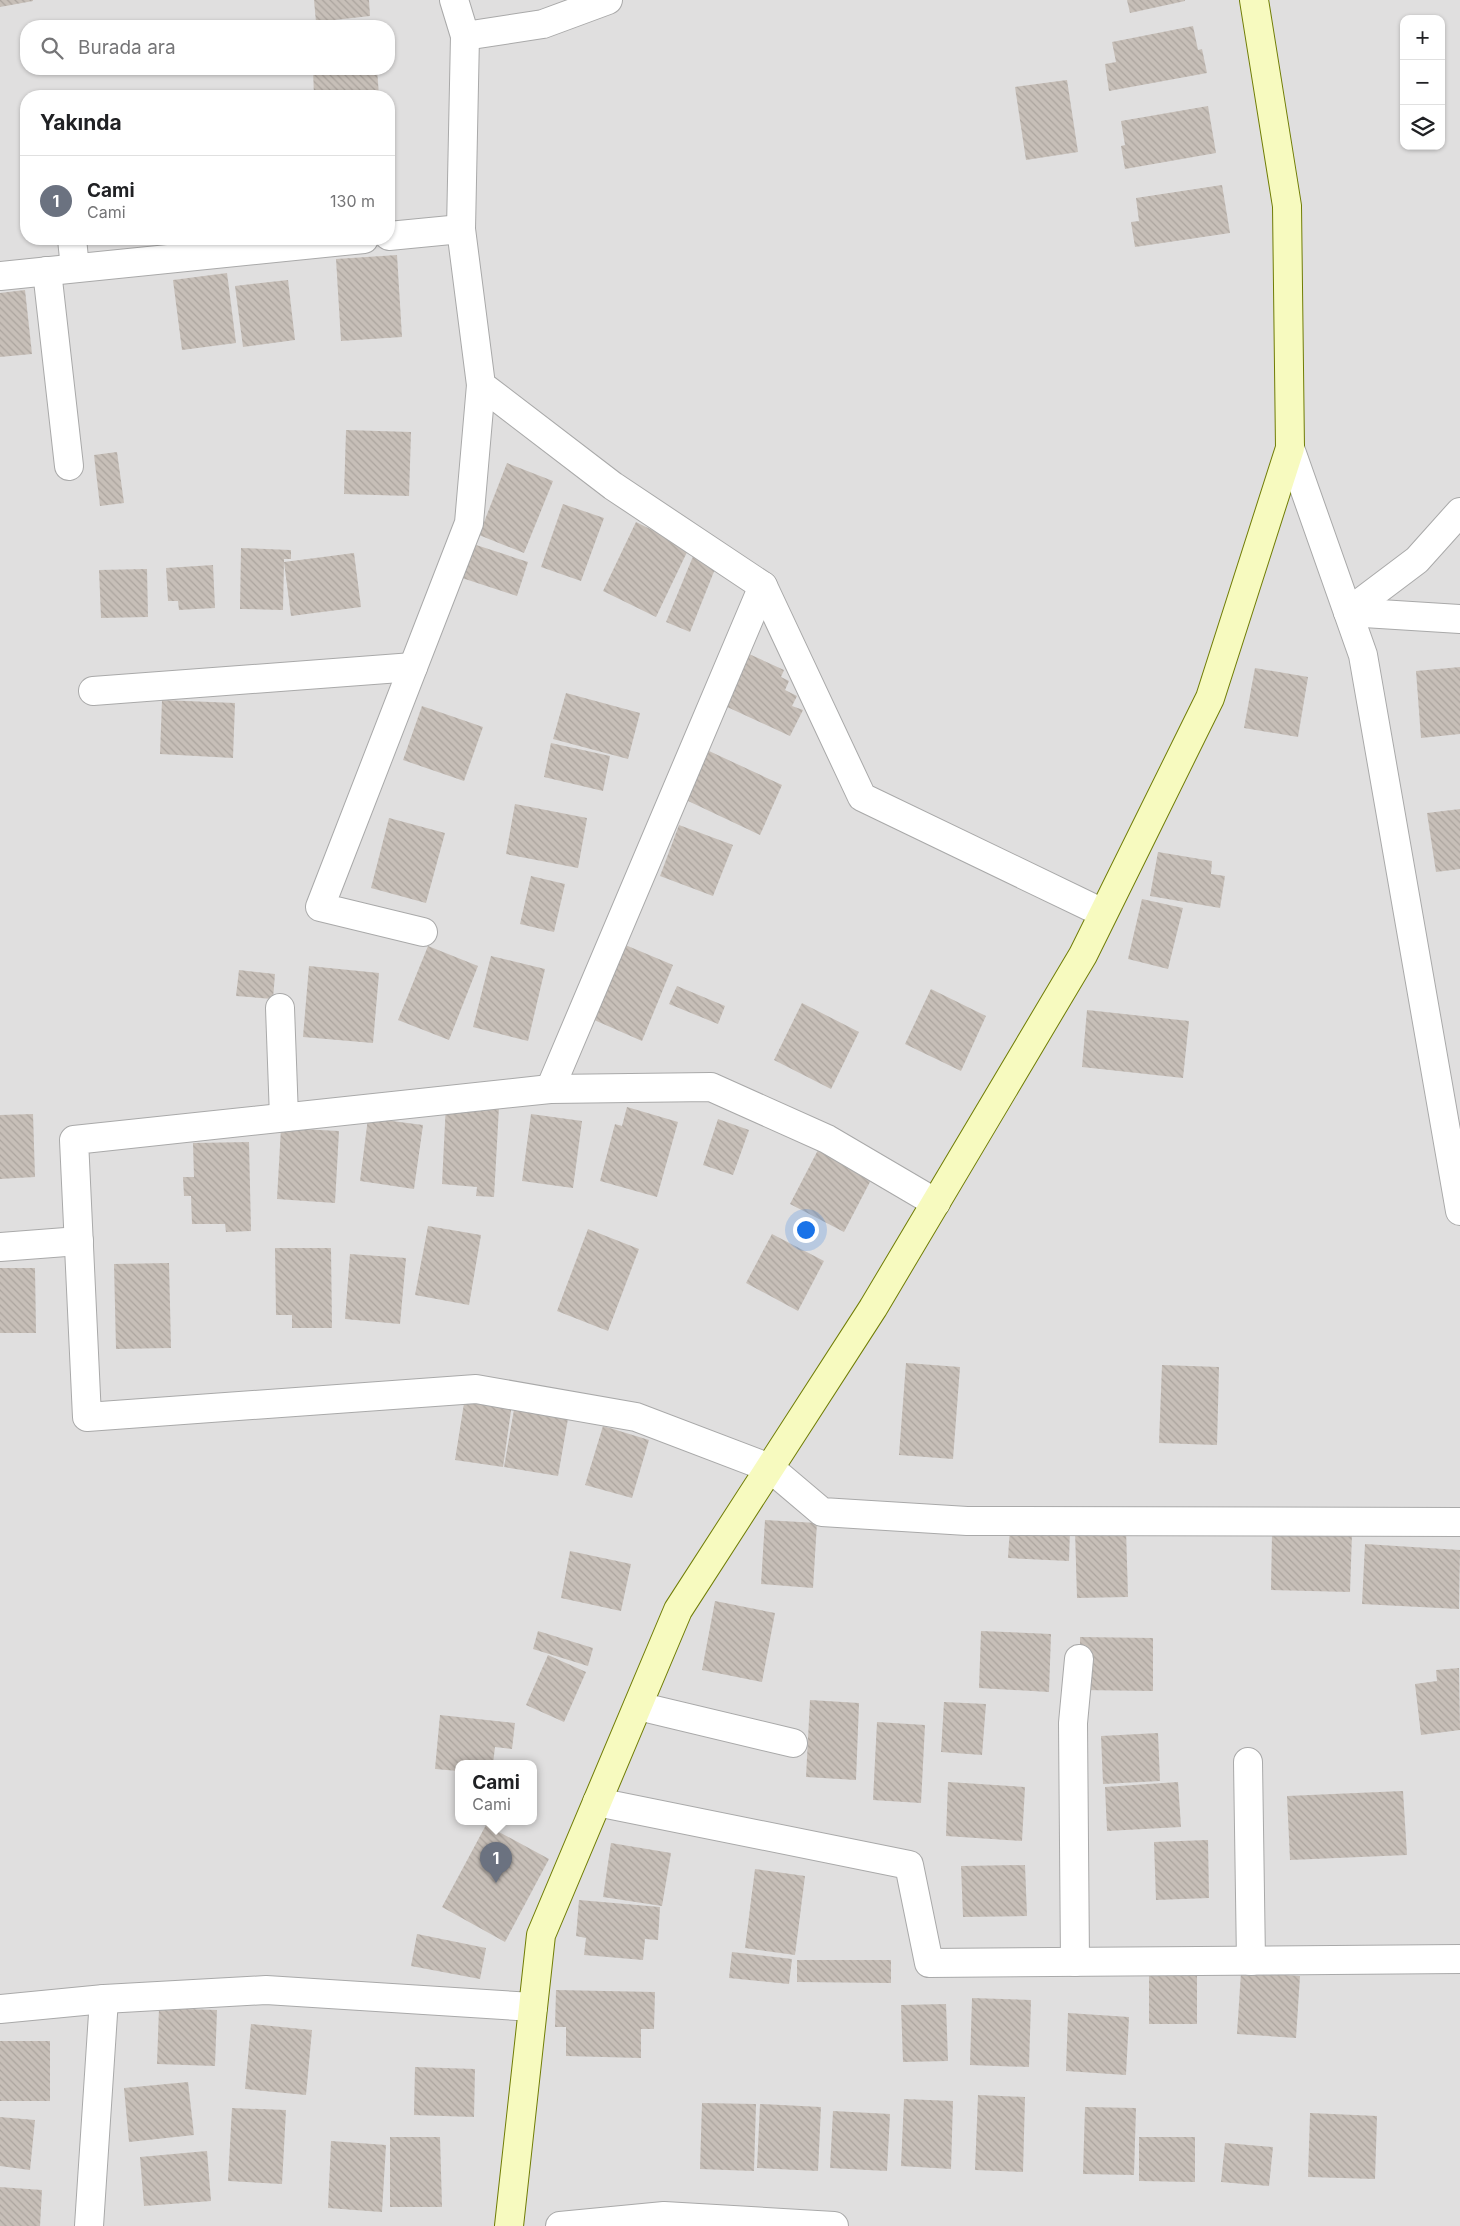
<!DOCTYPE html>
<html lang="tr">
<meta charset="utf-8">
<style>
:root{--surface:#fff;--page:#f2f2f2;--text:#202124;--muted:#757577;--line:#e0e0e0;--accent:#0b8043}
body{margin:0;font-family:Inter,sans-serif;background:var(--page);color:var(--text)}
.controls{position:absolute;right:15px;top:15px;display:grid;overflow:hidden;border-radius:10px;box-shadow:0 1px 4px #0004}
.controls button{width:45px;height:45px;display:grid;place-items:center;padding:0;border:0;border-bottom:1px solid var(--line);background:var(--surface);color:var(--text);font:25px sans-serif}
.you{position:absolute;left:805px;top:1229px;width:18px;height:18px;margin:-12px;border:4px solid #fff;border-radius:50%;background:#1a73e8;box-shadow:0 0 0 8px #1a73e833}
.badge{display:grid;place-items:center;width:32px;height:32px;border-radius:50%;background:var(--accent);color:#fff;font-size:16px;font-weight:700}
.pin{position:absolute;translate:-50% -41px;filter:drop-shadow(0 1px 2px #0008)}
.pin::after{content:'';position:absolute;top:26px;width:18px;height:15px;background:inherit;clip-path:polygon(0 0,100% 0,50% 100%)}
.popup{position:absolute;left:455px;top:1760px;width:82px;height:65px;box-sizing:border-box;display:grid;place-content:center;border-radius:10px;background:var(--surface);filter:drop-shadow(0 1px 4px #0005);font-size:16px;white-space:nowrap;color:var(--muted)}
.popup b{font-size:19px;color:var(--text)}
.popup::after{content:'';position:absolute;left:50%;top:100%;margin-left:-10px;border:10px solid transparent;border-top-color:var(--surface)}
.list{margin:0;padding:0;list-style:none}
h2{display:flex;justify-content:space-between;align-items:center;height:65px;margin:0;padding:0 20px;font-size:21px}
h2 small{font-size:16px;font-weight:400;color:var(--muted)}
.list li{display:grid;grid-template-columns:32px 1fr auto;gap:15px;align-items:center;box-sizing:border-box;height:90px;padding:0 20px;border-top:1px solid var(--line)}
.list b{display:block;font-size:19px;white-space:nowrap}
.list p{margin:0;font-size:16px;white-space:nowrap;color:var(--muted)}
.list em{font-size:16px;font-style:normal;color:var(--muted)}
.icon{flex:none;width:28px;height:28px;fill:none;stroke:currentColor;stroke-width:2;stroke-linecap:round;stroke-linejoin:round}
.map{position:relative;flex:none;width:1460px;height:2226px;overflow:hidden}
.search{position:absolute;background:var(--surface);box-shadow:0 1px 4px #0004;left:20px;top:20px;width:375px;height:55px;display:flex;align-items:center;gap:12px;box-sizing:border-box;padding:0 18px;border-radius:20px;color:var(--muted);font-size:19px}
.panel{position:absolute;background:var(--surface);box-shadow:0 1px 4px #0004;left:20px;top:90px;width:375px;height:155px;border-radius:20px}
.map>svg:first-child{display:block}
</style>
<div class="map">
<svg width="1460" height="2226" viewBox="0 0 1460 2226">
<defs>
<pattern id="building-back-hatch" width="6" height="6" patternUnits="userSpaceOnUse" patternTransform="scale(1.25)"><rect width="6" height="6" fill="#c7bfb8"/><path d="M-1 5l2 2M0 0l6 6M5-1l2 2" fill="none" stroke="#aba49e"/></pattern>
</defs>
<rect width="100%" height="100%" fill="#f2efe9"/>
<!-- residential -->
<path fill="#e0dfdf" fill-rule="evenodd" d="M0,0H1460V2226H0ZM1404,19H1441V146H1404ZM26,26H389V69H26ZM26,96H389V239H26ZM458,1764H534V1822H458Z"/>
<!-- building -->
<g fill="url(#building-back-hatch)">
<path d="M0,0H33V1L0,7Z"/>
<path d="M314,0H369L370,16L316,22Z"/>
<path d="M1127,0H1185V1L1130,13Z"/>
<path d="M1193,26L1198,50L1202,49L1207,73L1109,91L1105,64L1116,62L1112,42Z"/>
<path d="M313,69H377L379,96H314Z"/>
<path d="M1067,80L1078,152L1026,160L1015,87Z"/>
<path d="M1208,106L1216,153L1125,169L1121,146L1125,145L1121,121Z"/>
<path d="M1222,185L1230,233L1135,247L1131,222L1139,221L1136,198Z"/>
<path d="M397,255L402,337L341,341L336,259Z"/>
<path d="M227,273L236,343L182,350L173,280Z"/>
<path d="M288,280L295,340L243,347L235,286Z"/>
<path d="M25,290L32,354L0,357V293Z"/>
<path d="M346,430L411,432L409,496L344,494Z"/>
<path d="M117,452L124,503L100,506L94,455Z"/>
<path d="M507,463L553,481L524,553L479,535Z"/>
<path d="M563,504L604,518L581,581L541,567Z"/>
<path d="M636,522L689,548L656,617L603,591Z"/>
<path d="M470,543L528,562L517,596L459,577Z"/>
<path d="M241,548L291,550V559H284L283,610L240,609Z"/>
<path d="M354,553L361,607L291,616L284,562Z"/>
<path d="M694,554L717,564L690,632L666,622Z"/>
<path d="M213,565L215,608L179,610L178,601H168L166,568Z"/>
<path d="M147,569L148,617L101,618L99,570Z"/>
<path d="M749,654L784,670L781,677L789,681L785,690L797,696L792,706L803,710L790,736L725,706Z"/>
<path d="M1460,667V734L1421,738L1416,671Z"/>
<path d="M1255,668L1308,677L1298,737L1244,728Z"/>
<path d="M566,693L640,713L628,759L553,739Z"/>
<path d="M162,700L235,703L233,758L160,754Z"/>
<path d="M422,706L483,727L464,781L403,760Z"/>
<path d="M551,743L610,756L603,791L544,777Z"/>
<path d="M709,751L782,785L760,835L686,800Z"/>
<path d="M515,804L587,818L578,868L506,854Z"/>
<path d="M1460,809V869L1436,872L1427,813Z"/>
<path d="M389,818L445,833L426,903L371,888Z"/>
<path d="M679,825L733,845L713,896L660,876Z"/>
<path d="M1158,852L1212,861L1211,874L1225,876L1220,908L1150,896Z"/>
<path d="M531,876L565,884L554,932L520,924Z"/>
<path d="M1142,899L1183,908L1168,969L1128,959Z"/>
<path d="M623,944L673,965L642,1041L592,1019Z"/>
<path d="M428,946L478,966L449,1040L398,1020Z"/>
<path d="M491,956L545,969L528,1041L473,1027Z"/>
<path d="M309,966L379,973L373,1043L303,1037Z"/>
<path d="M239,970L275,974L273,999L236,996Z"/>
<path d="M677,986L725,1006L718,1024L669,1004Z"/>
<path d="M931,989L986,1016L961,1071L905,1044Z"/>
<path d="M802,1003L859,1032L831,1089L774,1060Z"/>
<path d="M1087,1010L1189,1021L1183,1078L1082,1067Z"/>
<path d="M446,1103L499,1107L494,1197L476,1196L477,1187L442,1184Z"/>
<path d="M627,1107L678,1122L657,1197L600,1181L615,1124L622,1126Z"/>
<path d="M33,1114L35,1177L0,1179V1115Z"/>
<path d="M531,1114L582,1121L573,1188L522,1181Z"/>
<path d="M368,1118L423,1125L414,1189L360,1181Z"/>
<path d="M718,1119L749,1130L733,1175L703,1165Z"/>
<path d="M281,1128L339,1131L335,1203L277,1199Z"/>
<path d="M249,1142L251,1231L226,1232L225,1224H192L191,1196H184L183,1177H194L193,1143Z"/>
<path d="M818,1150L872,1178L844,1232L790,1204Z"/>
<path d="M428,1226L481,1235L469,1305L415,1295Z"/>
<path d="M588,1229L639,1249L608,1331L557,1311Z"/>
<path d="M772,1234L824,1261L798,1311L746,1283Z"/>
<path d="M275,1248H331L332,1328H292V1315H276Z"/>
<path d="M350,1254L406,1258L400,1324L345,1319Z"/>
<path d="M169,1263L171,1348L116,1349L114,1264Z"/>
<path d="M0,1268H35L36,1333H0Z"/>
<path d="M906,1363L960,1367L953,1459L899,1455Z"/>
<path d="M1162,1365L1219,1367L1217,1445L1159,1443Z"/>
<path d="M465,1397L512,1404L503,1467L455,1460Z"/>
<path d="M515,1404L569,1413L558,1476L504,1467Z"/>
<path d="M603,1426L649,1440L632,1498L585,1485Z"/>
<path d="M765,1520L817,1523L813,1588L761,1584Z"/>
<path d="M1010,1527L1070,1529L1069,1561L1008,1558Z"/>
<path d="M1126,1529L1128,1597L1077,1598L1075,1530Z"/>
<path d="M1272,1533L1352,1534L1350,1592L1271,1590Z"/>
<path d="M1365,1544L1460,1550L1459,1609L1362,1604Z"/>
<path d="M570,1551L631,1564L621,1611L561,1598Z"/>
<path d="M715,1601L775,1613L762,1682L702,1670Z"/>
<path d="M538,1631L593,1648L588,1666L533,1649Z"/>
<path d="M981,1631L1051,1634L1049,1692L979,1688Z"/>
<path d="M1080,1637L1153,1638V1691L1080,1690Z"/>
<path d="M548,1655L586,1672L564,1722L526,1705Z"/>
<path d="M1459,1668L1460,1730L1421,1735L1415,1684L1437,1681L1436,1670Z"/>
<path d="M810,1700L859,1703L856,1780L806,1777Z"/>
<path d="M944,1702L986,1704L982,1755L941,1752Z"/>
<path d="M440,1715L515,1723L512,1749L495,1747L493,1764H458V1771L435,1769Z"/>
<path d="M877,1722L925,1725L921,1803L873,1800Z"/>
<path d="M1158,1733L1160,1781L1103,1784L1101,1736Z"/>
<path d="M948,1782L1025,1787L1022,1841L946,1836Z"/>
<path d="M1178,1782L1181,1827L1107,1831L1105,1787Z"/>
<path d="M1403,1791L1407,1855L1290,1860L1287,1796Z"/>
<path d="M486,1825L549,1859L505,1942L442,1907Z"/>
<path d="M1208,1840L1209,1898L1156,1900L1154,1842Z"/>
<path d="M611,1843L671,1853L662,1906L603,1897Z"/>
<path d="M1025,1865L1027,1916L963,1917L961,1866Z"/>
<path d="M755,1869L805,1876L795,1955L745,1948Z"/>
<path d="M579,1900L660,1907L658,1940L645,1939L643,1960L584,1955L586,1938L576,1936Z"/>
<path d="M417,1934L486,1948L480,1979L411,1966Z"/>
<path d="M732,1952L792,1959L789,1984L729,1978Z"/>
<path d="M797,1960H891V1983L797,1982Z"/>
<rect x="1149" y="1970" width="48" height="54"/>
<path d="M1241,1972L1300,1976L1296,2038L1237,2034Z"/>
<path d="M556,1990L655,1992L654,2029H641V2058L566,2056V2027H555Z"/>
<path d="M972,1998L1031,2000L1029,2067L970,2065Z"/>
<path d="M946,2004L948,2061L903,2062L901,2005Z"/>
<path d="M159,2008L217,2010L215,2066L157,2064Z"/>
<path d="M1068,2013L1129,2017L1126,2075L1066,2071Z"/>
<path d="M251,2024L312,2030L306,2095L245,2089Z"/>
<rect x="0" y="2041" width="50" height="60"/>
<path d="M415,2067L475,2069L474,2117L414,2115Z"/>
<path d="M188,2082L194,2135L129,2142L124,2088Z"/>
<path d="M978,2095L1025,2097L1023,2172L975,2170Z"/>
<path d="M904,2099L953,2101L951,2169L901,2166Z"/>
<path d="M702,2103L756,2104L754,2171L700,2169Z"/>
<path d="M760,2104L821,2107L818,2171L757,2168Z"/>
<path d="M1085,2107L1136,2108L1134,2175L1083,2174Z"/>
<path d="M232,2108L286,2110L282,2184L228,2181Z"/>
<path d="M833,2111L890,2114L887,2171L830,2168Z"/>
<path d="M1310,2113L1377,2116L1375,2179L1308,2177Z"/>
<path d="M0,2117L35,2120L30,2170L0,2166Z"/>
<path d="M390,2137H440L442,2207H390Z"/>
<path d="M1139,2137H1195V2182L1139,2181Z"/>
<path d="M331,2141L386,2145L382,2212L328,2208Z"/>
<path d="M1225,2143L1273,2147L1269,2186L1221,2182Z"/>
<path d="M207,2151L211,2201L144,2206L140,2157Z"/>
<path d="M0,2187L42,2190L40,2226H0Z"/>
</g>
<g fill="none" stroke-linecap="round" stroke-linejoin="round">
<defs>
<g id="street">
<path d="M454,0L465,36L461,229L481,385L613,486L763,586L862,797L1103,913"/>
<path d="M465,36L543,24L608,0"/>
<path d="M389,236L461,229"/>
<path d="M72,239L75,268"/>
<path d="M47,271L69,466"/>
<path d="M0,276L364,239"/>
<path d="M1290,448L1363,655L1460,1211"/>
<path d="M1348,612L1417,560L1460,512"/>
<path d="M1348,612L1460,619"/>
<path d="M93,691L413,667"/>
<path d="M423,932L320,907L469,523L481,385"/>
<path d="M280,1008L284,1117"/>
<path d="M550,1089L763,586"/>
<path d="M936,1203L827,1139L711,1087L550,1089L74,1140L87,1417L476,1389L636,1417L770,1468L822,1512L967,1521L1460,1522"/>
<path d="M0,1247L79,1241"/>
<path d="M638,1706L793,1743"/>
<path d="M1248,1762L1251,1961"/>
<path d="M597,1802L909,1865L929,1963L1460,1959"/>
<path d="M1075,1962L1073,1723L1079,1659"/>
<path d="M0,2009L104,1999L266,1990L533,2007"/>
<path d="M89,2226L104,1999"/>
<path d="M560,2226L664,2216L834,2226"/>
</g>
<path id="secondary" d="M509,2226L541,1935L678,1610L873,1308L1083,955L1210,698L1290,448L1287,206L1254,0"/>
</defs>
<!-- street casing -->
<use href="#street" stroke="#a9a9a9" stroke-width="30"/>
<!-- secondary casing -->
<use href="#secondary" stroke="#707d05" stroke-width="30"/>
<!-- street -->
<use href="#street" stroke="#fff" stroke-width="28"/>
<!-- secondary -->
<use href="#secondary" stroke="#f7fabf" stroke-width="28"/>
</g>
</svg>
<div class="controls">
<button>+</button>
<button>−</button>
<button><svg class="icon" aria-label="layers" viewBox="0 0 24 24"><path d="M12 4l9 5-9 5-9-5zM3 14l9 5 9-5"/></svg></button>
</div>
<div class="you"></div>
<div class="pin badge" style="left:496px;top:1883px;background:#6b7280">1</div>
<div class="popup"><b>Cami</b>Cami</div>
<div class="search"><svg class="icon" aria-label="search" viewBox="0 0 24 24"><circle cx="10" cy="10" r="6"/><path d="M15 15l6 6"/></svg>Burada ara</div>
<section class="panel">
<h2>Yakında<small></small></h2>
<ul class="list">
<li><span class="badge" style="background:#6b7280">1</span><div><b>Cami</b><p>Cami</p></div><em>130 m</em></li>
</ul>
</section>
</div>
